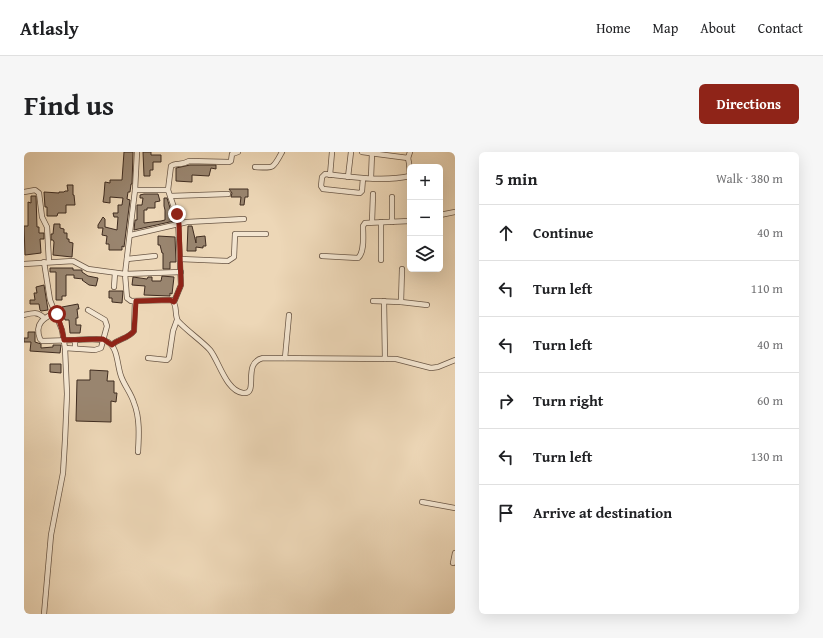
<!DOCTYPE html>
<meta charset="utf-8">
<style>
:root{--surface:#fff;--page:#f6f6f6;--text:#202124;--muted:#757577;--line:#e0e0e0;--accent:#8f2418}
body{margin:0;font-family:"Gentium Book Plus",serif;background:var(--page);color:var(--text)}
.controls{position:absolute;right:12px;top:12px;display:grid;overflow:hidden;border-radius:6px;box-shadow:0 4px 16px #0002}
.controls button{width:36px;height:36px;display:grid;place-items:center;padding:0;border:0;border-bottom:1px solid var(--line);background:var(--surface);color:var(--text);font:20px sans-serif}
.stop{position:absolute;width:12px;height:12px;margin:-9px;border:3px solid #8f2418;border-radius:50%;background:#fff}
.stop.end{background:#8f2418;border-color:#fff;box-shadow:0 1px 4px #0008}
.list{margin:0;padding:0;list-style:none}
h2{display:flex;justify-content:space-between;align-items:center;height:52px;margin:0;padding:0 16px;font-size:17px}
h2 small{font-size:13px;font-weight:400;color:var(--muted)}
.list li{display:grid;grid-template-columns:26px 1fr auto;gap:12px;align-items:center;box-sizing:border-box;height:56px;padding:0 16px;border-top:1px solid var(--line)}
.list b{display:block;font-size:15px;white-space:nowrap}
.list em{font-size:13px;font-style:normal;color:var(--muted)}
.icon{flex:none;width:22px;height:22px;fill:none;stroke:currentColor;stroke-width:2;stroke-linecap:round;stroke-linejoin:round}
.map{position:relative;flex:none;width:431px;height:462px;overflow:hidden;border-radius:6px}
header{display:flex;align-items:center;gap:24px;box-sizing:border-box;height:56px;padding:0 20px;background:var(--surface);border-bottom:1px solid var(--line)}
header strong{font-size:19px}
nav{display:flex;gap:22px;margin-inline-start:auto;font-size:14px}
.intro{display:flex;align-items:center;justify-content:space-between;box-sizing:border-box;height:96px;padding:0 24px}
h1{margin:0;font-size:28px}
.button{padding:10px 18px;border-radius:6px;background:var(--accent);color:#fff;font-size:14px;font-weight:700}
main{display:flex;gap:24px;padding:0 24px}
aside{flex:1;background:var(--surface);border-radius:6px;box-shadow:0 4px 16px #0002}
.map>svg:first-child{display:block}
</style>
<header>
<strong>Atlasly</strong>
<nav><a>Home</a><a>Map</a><a>About</a><a>Contact</a></nav>
</header>
<div class="intro"><h1>Find us</h1><a class="button">Directions</a></div>
<main>
<div class="map">
<svg width="431" height="462" viewBox="0 0 431 462">
<rect width="100%" height="100%" fill="#edd7b7"/>
<filter id="stains"><feTurbulence type="fractalNoise" baseFrequency=".005" numOctaves="4"/><feColorMatrix values="0 0 0 0 .2 0 0 0 0 .09 0 0 0 0 .02 0 0 0 .5 -.17"/></filter>
<radialGradient id="worn" r=".72"><stop offset=".6" stop-color="#630" stop-opacity="0"/><stop offset="1" stop-color="#630" stop-opacity=".3"/></radialGradient>
<!-- building -->
<g fill="#99856f" stroke="#3f2c20">
<path d="M100,0H109V1L108,32H107L106,40H104L103,47L106,48L100,95L98,94V98H85V92H82L83,84L78,83L79,76H74V73L79,65L81,67V75L93,78L94,65H90L89,61H94V53H98L99,46L86,45V51L79,50L80,43L81,30L86,31V28H98Z"/>
<path d="M119,0H127V3H137V10H129V18H126V24H120Z"/>
<path d="M166,13H192V17L187,16L185,24L168,23V30L152,29V16Z"/>
<path d="M43,33H49V43H50L51,53H42V61H34L33,64H23V55H21L20,40L35,41V40H40L41,39H44Z"/>
<path d="M205,37H224V45H221L220,53H216L217,45H207L208,41Z"/>
<path d="M120,42H134L136,49L131,50V56H123V58H120V71L137,69L141,68V58L140,54V46H143L150,69L110,78L111,68H113V53H118L119,46H116V43Z"/>
<path d="M7,44H12L13,75H15V81H20V87H16L17,101L1,103L0,74H4V50L7,51Z"/>
<path d="M30,72H36V76L40,77V81H43V87H45V90L49,91L48,105L29,103L30,90L29,88H27V82H29Z"/>
<path d="M164,74H168L172,91V85L181,84L182,94H179V96L172,95V99H163Z"/>
<path d="M134,84L151,85L152,110H146V117H139V101H138L136,93H134Z"/>
<path d="M26,116H49V118H58V120L64,124L74,126L72,134L65,133L58,128L59,127L50,126V123H42V144H38V148H32V120H26Z"/>
<path d="M138,124L150,125L148,142L146,141V144L120,143L121,134L108,133L109,125L123,127L124,125H128V129H137Z"/>
<path d="M20,133L24,158L17,159L16,158L15,152H6V148H11L10,141H13L12,135Z"/>
<path d="M85,139H99L98,151L88,150V146H85Z"/>
<path d="M54,152L55,157H53L54,166H52V173H57L56,181H46L45,168H41L38,155Z"/>
<path d="M4,180H11V190L17,192V196L29,195V193H37L36,201L6,199L7,190H0V186H4Z"/>
<path d="M26,212H37V221L26,220Z"/>
<path d="M66,218L84,219L83,229H90V241H93L92,250L87,249V270L52,269L53,228H66Z"/>
</g>
<g fill="none" stroke-linecap="round" stroke-linejoin="round">
<defs>
<g id="minor">
<path d="M113,0L111,38L101,122L157,120"/>
<path d="M338,0L384,6L386,0"/>
<path d="M231,15C250,16 249,17 258,0"/>
<path d="M306,23L308,0"/>
<path d="M324,25L327,0"/>
<path d="M339,26L338,39L336,41L299,37L297,34L298,25L301,22C328,25 359,30 386,24L385,11L384,6"/>
<path d="M347,26L348,1"/>
<path d="M111,38H144"/>
<path d="M0,40L11,38L15,41L18,65L23,75L25,110"/>
<path d="M146,44L204,42"/>
<path d="M416,63L431,60"/>
<path d="M348,70L349,42"/>
<path d="M368,70V45"/>
<path d="M107,83L163,70L220,67"/>
<path d="M298,104L334,106C341,100 339,83 339,74L341,71L386,69"/>
<path d="M103,107L131,104"/>
<path d="M156,107L204,109L210,105L211,82H242"/>
<path d="M357,108V70"/>
<path d="M20,110L26,148L38,178L41,196L43,242L41,288L39,321L27,383L20,462"/>
<path d="M0,112L49,109L64,117L101,122L103,146L107,149L148,148C154,154 150,162 154,169C163,179 178,189 186,198C195,209 202,239 219,241C236,243 217,211 239,206L372,207L407,216L414,215L431,208"/>
<path d="M90,135L91,121"/>
<path d="M349,149L377,150L403,153"/>
<path d="M360,149L361,207"/>
<path d="M150,150L157,133L154,67L144,38L147,14C152,10 157,14 165,9L205,10L207,9L208,2L214,0"/>
<path d="M377,150L378,117"/>
<path d="M32,160C20,166 10,171 16,187L18,189L51,188"/>
<path d="M0,163C8,161 14,159 20,166"/>
<path d="M88,193C95,186 104,187 110,179L111,149"/>
<path d="M41,196L71,198L77,196L83,174L81,168L64,158"/>
<path d="M51,196V188C61,188 75,185 84,190C94,196 93,213 97,224C100,233 107,241 110,251C116,266 115,284 114,300"/>
<path d="M124,206L143,208L145,206L149,179L153,168"/>
<path d="M261,206L265,163"/>
<path d="M398,350L431,356"/>
<path d="M429,411L431,401"/>
</g>
</defs>
<!-- minor casing -->
<use href="#minor" stroke="#6a5746" stroke-width="6"/>
<!-- minor -->
<use href="#minor" stroke="#f3e5d0" stroke-width="4.5"/>
</g>
<g fill="none" stroke-linecap="round" stroke-linejoin="round">
<!-- route -->
<path stroke="#8f2418" stroke-width="5" d="M33,162L38,178L40,188L79,187L88,193C95,186 104,187 110,179L112,149L146,148L150,150L157,133L155,72L153,62"/>
</g>
<rect width="100%" height="100%" filter="url(#stains)"/>
<rect width="100%" height="100%" fill="url(#worn)"/>
</svg>
<div class="controls">
<button>+</button>
<button>−</button>
<button><svg class="icon" aria-label="layers" viewBox="0 0 24 24"><path d="M12 4l9 5-9 5-9-5zM3 14l9 5 9-5"/></svg></button>
</div>
<div class="stop" style="left:33px;top:162px"></div>
<div class="stop end" style="left:153px;top:62px"></div>
</div>
<aside>
<h2>5 min<small>Walk · 380 m</small></h2>
<ul class="list">
<li><svg class="icon" aria-label="ahead" viewBox="0 0 24 24"><path d="M12 20V5M6 11l6-6 6 6"/></svg><div><b>Continue</b></div><em>40 m</em></li>
<li><svg class="icon" aria-label="left" viewBox="0 0 24 24"><path d="M17 20v-9H6M10 6l-5 5 5 5"/></svg><div><b>Turn left</b></div><em>110 m</em></li>
<li><svg class="icon" aria-label="left" viewBox="0 0 24 24"><path d="M17 20v-9H6M10 6l-5 5 5 5"/></svg><div><b>Turn left</b></div><em>40 m</em></li>
<li><svg class="icon" aria-label="right" viewBox="0 0 24 24"><path d="M7 20v-9h11M14 6l5 5-5 5"/></svg><div><b>Turn right</b></div><em>60 m</em></li>
<li><svg class="icon" aria-label="left" viewBox="0 0 24 24"><path d="M17 20v-9H6M10 6l-5 5 5 5"/></svg><div><b>Turn left</b></div><em>130 m</em></li>
<li><svg class="icon" aria-label="arrive" viewBox="0 0 24 24"><path d="M6 21V4h12l-3 4 3 4H6"/></svg><div><b>Arrive at destination</b></div></li>
</ul>
</aside>
</main>
